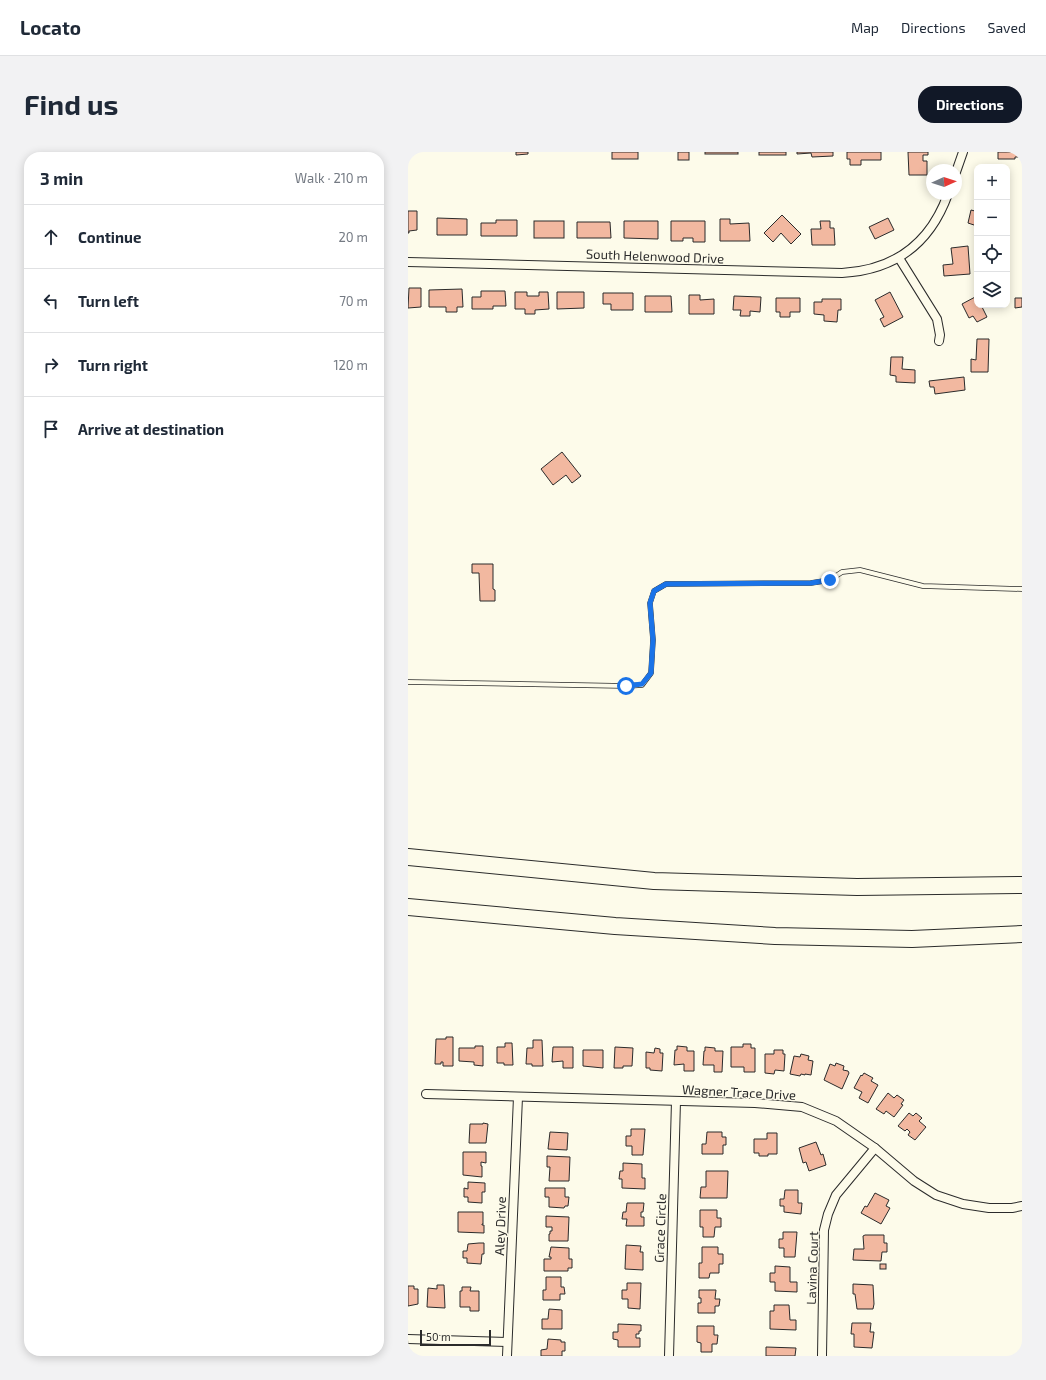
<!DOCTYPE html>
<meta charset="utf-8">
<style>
:root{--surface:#fff;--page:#f2f2f3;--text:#1f2937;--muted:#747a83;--line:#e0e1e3;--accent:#111827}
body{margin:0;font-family:"Exo 2",sans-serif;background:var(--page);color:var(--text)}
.controls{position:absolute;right:12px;top:12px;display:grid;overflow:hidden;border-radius:8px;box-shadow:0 2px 10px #0003}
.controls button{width:36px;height:36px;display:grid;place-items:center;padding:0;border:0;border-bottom:1px solid var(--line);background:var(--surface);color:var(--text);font:20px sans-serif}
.compass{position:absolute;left:518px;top:12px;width:36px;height:36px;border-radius:50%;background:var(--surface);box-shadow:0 2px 10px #0003;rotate:87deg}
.scale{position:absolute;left:12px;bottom:10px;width:71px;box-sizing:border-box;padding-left:4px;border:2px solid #2b2b2b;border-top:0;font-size:11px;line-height:14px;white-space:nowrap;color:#2b2b2b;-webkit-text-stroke:3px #fdfbea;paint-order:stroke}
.stop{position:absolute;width:12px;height:12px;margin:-9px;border:3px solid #1a73e8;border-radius:50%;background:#fff}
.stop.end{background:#1a73e8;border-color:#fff;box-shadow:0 1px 4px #0008}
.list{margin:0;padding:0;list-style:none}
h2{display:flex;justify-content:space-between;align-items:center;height:52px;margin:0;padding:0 16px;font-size:17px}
h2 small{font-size:13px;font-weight:400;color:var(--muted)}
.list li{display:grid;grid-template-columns:26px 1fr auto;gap:12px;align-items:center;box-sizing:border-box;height:64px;padding:0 16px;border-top:1px solid var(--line)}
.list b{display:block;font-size:15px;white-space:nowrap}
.list em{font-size:13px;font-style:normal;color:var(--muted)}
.icon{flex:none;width:22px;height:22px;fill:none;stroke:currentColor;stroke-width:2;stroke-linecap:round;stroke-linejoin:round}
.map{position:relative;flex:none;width:614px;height:1204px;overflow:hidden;border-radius:16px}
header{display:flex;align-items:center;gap:24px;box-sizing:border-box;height:56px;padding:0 20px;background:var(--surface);border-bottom:1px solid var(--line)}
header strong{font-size:19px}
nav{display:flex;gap:22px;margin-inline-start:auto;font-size:14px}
.intro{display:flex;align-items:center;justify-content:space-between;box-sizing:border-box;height:96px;padding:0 24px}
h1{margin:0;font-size:28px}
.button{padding:10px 18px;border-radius:16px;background:var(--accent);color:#fff;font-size:14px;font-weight:700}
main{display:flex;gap:24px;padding:0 24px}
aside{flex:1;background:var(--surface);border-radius:16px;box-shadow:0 2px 10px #0003}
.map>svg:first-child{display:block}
</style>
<header>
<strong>Locato</strong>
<nav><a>Map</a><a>Directions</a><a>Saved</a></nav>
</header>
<div class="intro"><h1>Find us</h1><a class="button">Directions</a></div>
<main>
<aside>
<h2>3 min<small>Walk · 210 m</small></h2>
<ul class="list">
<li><svg class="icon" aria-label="ahead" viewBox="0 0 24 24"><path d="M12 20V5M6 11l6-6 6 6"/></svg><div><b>Continue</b></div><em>20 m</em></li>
<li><svg class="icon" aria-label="left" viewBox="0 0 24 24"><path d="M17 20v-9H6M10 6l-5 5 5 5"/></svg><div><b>Turn left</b></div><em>70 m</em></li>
<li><svg class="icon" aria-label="right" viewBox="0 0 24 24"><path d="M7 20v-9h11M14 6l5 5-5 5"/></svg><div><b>Turn right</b></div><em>120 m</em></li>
<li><svg class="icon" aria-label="arrive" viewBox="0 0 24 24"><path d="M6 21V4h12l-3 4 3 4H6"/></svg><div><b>Arrive at destination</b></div></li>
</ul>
</aside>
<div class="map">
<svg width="614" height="1204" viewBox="0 0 614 1204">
<rect width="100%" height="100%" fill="#fdfbea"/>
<!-- building -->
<g fill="#f2b8a0" stroke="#2b2b2b">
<path d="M108,0H120V2L108,3Z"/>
<rect x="204" y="0" width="26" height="7"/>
<rect x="270" y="0" width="11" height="8"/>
<rect x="297" y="0" width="33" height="2"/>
<rect x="351" y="0" width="27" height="3"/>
<path d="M389,0H425V4L404,5L403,1L389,2Z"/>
<path d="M439,0H473V8H453V13H442V7H439Z"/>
<path d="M500,0H520V3H515V9H519V23H501Z"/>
<path d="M590,0H614V5H607V7H590Z"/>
<path d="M569,51V74L560,71L563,58L567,59Z"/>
<path d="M0,59H9V78L1,79V81H0Z"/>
<path d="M374,63L393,82L383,92L373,81L365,90L356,81Z"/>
<path d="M29,66L59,67V83H29Z"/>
<path d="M480,66L486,78L467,87L461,75Z"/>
<path d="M312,67H322V72L341,71L342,89H312Z"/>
<path d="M88,68H109V84H73V71H88Z"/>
<rect x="126" y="69" width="30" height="17"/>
<path d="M216,69H250V87L216,86Z"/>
<path d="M263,69H297V90H285V86H275V89H263Z"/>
<path d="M412,69H422V76H426L427,93H404L403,77H413Z"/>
<path d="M169,70H202L203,86H169Z"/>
<path d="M560,94L562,122L536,124L535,113L545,112L543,96Z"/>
<path d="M1,136H13V155L0,156Z"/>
<path d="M54,137L55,155H49V160H38V155H21V138Z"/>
<path d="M73,139H97L98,154H85V157H64V145H73Z"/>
<path d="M107,140H119V144H131V140H140L141,157L127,158V162H117V157H107Z"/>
<path d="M149,140H176V156L149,157Z"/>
<path d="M482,140L495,165L476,175L472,167L476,165L467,148Z"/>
<path d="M195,141H225V158H203V152H195Z"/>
<path d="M281,143H292V148L306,147V162H281Z"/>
<path d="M237,144H263L264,160H237Z"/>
<path d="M326,144L353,145L352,160L342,159V164H332L333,158H325Z"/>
<path d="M569,144V153H578L574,155L579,165L569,170L565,164L561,166L554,152Z"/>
<path d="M368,146H392V160H382V165H372V160H368Z"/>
<path d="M607,146H614V155L607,156Z"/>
<path d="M414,147H433V158H430L429,170L416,169V163L406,162V150H414Z"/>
<path d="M569,187H581L580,220H563V207L568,208Z"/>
<path d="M483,205H495L494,217L507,218V231L488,230V224L482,223Z"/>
<path d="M556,225L557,238L527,242L526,235H522L521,229Z"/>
<path d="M154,300L173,324L164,331L158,323L145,333L133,317Z"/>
<path d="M64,412H85V437L87,438V449H72L71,421H64Z"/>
<path d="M38,885H45V914H35V910H33V912H27L28,887H38Z"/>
<path d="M125,888H134L135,914H124V912H118L119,896H125Z"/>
<path d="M97,891H104L105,913H96V911H89V895H97Z"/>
<path d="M335,892H343V896H347V920H336V915H323V895H335Z"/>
<path d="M67,894H75V914L66,913V910L51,909V896H67Z"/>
<path d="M269,894L279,895V899H286V919H276V912L266,913L267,898H269Z"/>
<path d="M145,895H165V916H155V909L144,910Z"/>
<path d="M207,895L225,896L224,914H215V916H206Z"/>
<path d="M297,895L307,896V899H315L314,920H306V913H295L296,899H297Z"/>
<path d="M247,896L252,897V901H255L254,919L242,918V916H238V900L246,901Z"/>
<path d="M175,898H195V916L175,914Z"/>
<path d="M366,898H375V902H377L376,919L367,918L366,922L357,921V902H366Z"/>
<path d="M393,902L401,904L400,908L405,909L403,923L397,922V923L393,922L392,924L382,922L386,904L392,905Z"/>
<path d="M428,911L436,914L435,918L440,919L441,921L434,937L416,928L422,912L427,914Z"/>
<path d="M456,921L465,926L463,929L470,933L460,951L451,946L454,940L446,936L453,923L454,924Z"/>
<path d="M480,941L486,946L489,943L496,948L493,952L495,953L486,965L478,959L476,962L468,957Z"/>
<path d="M501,961L505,964L508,961L514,966L511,969L518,975L507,988L500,983L502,980L499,977L497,979L490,974Z"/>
<path d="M75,971L80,972L78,991H61L62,972H75Z"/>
<path d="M223,977H237L235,1003H224V994H218V984H223Z"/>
<path d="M142,980L160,981L159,998L140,997Z"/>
<path d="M299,980H314V985H318V993H315V1002H294V992H298Z"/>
<path d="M359,981H369V1002H360V1004H351V1001H346V987H359Z"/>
<path d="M408,990L413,1003L415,1002L418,1013L401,1019L398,1010L395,1011L391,996Z"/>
<path d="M55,1000H78V1011L73,1010V1014H74V1025L55,1023Z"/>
<path d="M139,1004L162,1005L161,1029H141L142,1015H139Z"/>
<path d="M215,1011L234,1012V1026H237V1037L214,1036V1027H211L212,1019H215Z"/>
<path d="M298,1019H320L319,1046H292L293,1035H298Z"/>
<path d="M60,1030L77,1031V1040H74V1051L60,1050V1045H56V1036L60,1037Z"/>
<path d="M137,1036H157V1045H161L160,1054H157L156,1056L141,1055V1045H137Z"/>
<path d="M377,1038H390V1051H394L393,1062L376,1060V1054H372V1047H376Z"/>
<path d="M467,1041L481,1048L478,1054L482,1056L473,1072L453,1061L457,1054L459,1055Z"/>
<path d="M219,1051H236L235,1060H233V1065H236V1074H218L219,1067H214L215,1060H218Z"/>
<path d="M292,1058H309V1066H313V1075H307L306,1085H295V1075H292Z"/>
<path d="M50,1060H75V1072H74V1073H76V1081L50,1080Z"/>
<path d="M138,1064L161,1065L160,1089H141V1082H142V1079H144V1075H138Z"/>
<path d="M375,1080H389L387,1105H376V1096H371V1087H375Z"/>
<path d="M457,1083H476V1091H479V1100H474L473,1109L445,1108L446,1097H456L455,1084Z"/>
<path d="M71,1091H76V1102H74L73,1112L59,1111V1106H55V1099H59L60,1092Z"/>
<path d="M218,1093L233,1094L232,1100H235V1118L217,1117Z"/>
<path d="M143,1095L161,1096V1107H164V1116H160V1119H136V1107H143V1105H141Z"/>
<path d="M294,1095H310V1102H315V1112H311V1121H302L301,1126H291V1111H294Z"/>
<rect x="472" y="1112" width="6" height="5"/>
<path d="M367,1114L382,1115V1130H389V1140L367,1139V1130H362V1121H367Z"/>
<path d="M138,1125H153V1135H156L157,1142H152V1148H135V1138H138Z"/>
<path d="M219,1131H233L232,1157L220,1156V1147H214V1138H219Z"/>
<path d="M445,1132L465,1133L466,1152L465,1157H449L447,1142H445Z"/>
<path d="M29,1133H36L37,1156L19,1155L20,1136L29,1137Z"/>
<path d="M0,1134H6V1137H10V1152L0,1154Z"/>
<path d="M54,1135H63L62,1139H71V1159H62V1155H52V1139H54Z"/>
<path d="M291,1138H308L307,1147H312L311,1154H307V1161H290V1151H293V1146H291Z"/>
<path d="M366,1153H381L382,1168H388V1178L362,1177V1159H366Z"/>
<path d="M141,1157L154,1158V1177H134V1167H140Z"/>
<path d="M444,1171H463L462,1180H466L464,1196L446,1195V1182H443Z"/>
<path d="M210,1172L233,1173V1179H231V1182H228V1186H232V1195H210V1188L205,1187V1180H210Z"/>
<path d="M289,1174H306V1183H310L309,1192H304V1200H293V1191L289,1190Z"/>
<path d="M140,1187L153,1188V1190H157V1199H154V1204H133V1198L139,1197Z"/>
<path d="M358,1195L388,1196L387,1204H358Z"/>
</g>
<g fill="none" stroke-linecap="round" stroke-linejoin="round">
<defs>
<path id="lane" d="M0,530L218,534L234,533L243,521L245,488L242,451L246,439L258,432L403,431L422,428L434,420L452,418L515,434L614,437"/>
<g id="street">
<path d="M548,20L555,0"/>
<path d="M491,106L529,167L532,183L531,189"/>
<path d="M0,110L434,121C487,118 522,92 540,42"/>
<path d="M18,942L347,951L394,955L428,969L467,996L506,1029L528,1043L555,1052L581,1056H604L614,1054"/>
<path d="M0,1187L99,1190"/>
<path d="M99,1204L110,945"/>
<path d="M261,1204L268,949"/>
<path d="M414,1204L416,1078L420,1062L428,1043L467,996"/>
</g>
<g id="highway">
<path d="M0,705L246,729L449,735L614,733"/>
<path d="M0,755L207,774L367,784L504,787L614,782"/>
</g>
</defs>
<!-- lane casing -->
<use href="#lane" stroke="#2b2b2b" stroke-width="5.5"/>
<!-- street casing -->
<use href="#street" stroke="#2b2b2b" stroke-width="10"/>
<!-- highway casing -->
<use href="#highway" stroke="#2b2b2b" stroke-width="18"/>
<!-- lane -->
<use href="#lane" stroke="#fdfbea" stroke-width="4"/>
<!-- street -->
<use href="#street" stroke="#fdfbea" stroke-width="8"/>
<!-- highway -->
<use href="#highway" stroke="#fdfbea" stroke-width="16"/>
</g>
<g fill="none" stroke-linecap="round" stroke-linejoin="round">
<!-- route -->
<path stroke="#1a73e8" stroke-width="5" d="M218,534L234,532L243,521L245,488L242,451L246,439L258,432L403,431L422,428"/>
</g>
<g text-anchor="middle" stroke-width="3" stroke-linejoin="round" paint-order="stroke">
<!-- street labels -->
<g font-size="13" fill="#2b2b2b" stroke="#fdfbea">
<text transform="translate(247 104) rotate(2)" y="5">South Helenwood Drive</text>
<text transform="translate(331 940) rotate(3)" y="5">Wagner Trace Drive</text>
<text transform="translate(92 1074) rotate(-88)" y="5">Aley Drive</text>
<text transform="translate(252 1076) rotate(-88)" y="5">Grace Circle</text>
<text transform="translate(404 1116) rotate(-88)" y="5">Lavina Court</text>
</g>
</g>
</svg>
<div class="controls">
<button>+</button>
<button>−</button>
<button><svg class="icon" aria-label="locate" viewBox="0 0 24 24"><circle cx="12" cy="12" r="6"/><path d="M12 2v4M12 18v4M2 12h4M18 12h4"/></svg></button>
<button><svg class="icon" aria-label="layers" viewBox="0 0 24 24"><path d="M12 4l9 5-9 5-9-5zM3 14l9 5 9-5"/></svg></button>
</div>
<svg class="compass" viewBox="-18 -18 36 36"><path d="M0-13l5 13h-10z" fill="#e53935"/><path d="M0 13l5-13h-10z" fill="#747a83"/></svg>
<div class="scale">50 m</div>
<div class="stop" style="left:218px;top:534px"></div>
<div class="stop end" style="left:422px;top:428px"></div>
</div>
</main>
